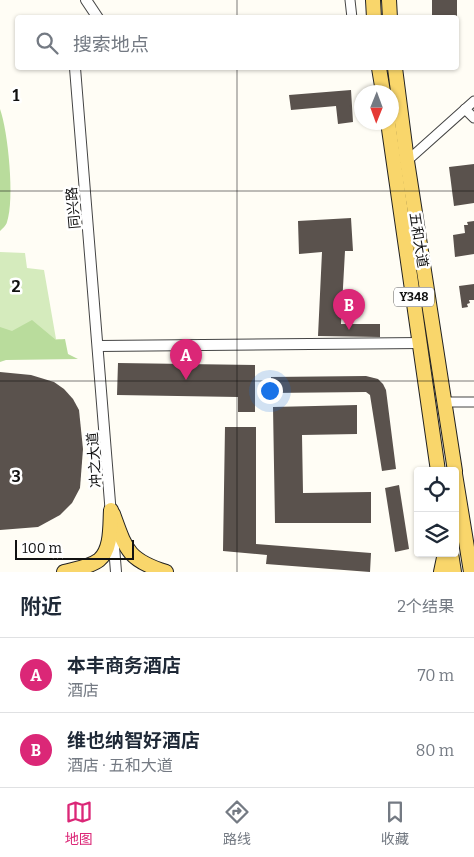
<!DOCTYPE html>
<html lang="zh">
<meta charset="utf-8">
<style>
:root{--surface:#fff;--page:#f2f2f3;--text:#1f2937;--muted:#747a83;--line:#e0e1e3;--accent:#db2777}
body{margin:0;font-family:Bitter,"Noto Sans SC",serif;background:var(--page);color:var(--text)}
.controls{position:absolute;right:15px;bottom:15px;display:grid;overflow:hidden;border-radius:5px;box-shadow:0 1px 4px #0004}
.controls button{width:45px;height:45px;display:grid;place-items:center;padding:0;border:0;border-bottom:1px solid var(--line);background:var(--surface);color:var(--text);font:25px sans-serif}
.compass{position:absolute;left:354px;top:85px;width:45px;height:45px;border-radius:50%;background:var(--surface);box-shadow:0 1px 4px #0004;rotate:181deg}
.scale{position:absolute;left:15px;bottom:12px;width:119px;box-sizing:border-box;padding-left:5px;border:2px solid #111;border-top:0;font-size:14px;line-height:18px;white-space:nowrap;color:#111;-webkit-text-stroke:4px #fff;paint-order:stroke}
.you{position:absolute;left:269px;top:390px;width:18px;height:18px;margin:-12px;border:4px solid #fff;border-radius:50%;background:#1a73e8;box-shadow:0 0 0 8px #1a73e833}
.badge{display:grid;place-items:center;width:32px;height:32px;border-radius:50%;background:var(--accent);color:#fff;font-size:16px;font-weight:700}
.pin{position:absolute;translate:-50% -41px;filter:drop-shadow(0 1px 2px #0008)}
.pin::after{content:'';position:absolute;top:26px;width:18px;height:15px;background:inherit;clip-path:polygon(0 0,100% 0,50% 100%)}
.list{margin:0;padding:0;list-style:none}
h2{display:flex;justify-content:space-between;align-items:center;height:65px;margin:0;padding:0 20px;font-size:21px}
h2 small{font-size:16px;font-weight:400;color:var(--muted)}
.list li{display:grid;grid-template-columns:32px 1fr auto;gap:15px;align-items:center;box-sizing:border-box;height:75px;padding:0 20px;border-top:1px solid var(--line)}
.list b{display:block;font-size:19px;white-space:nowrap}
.list p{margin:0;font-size:16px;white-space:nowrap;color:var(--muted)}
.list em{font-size:16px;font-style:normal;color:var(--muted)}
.icon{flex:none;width:28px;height:28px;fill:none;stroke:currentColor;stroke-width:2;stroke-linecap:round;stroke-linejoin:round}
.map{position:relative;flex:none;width:474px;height:572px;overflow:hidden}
.search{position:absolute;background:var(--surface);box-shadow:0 1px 4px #0004;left:15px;right:15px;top:15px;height:55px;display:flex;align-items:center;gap:12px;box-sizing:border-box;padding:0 18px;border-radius:5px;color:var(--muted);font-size:19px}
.sheet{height:215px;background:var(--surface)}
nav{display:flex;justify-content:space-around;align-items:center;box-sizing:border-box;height:70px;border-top:1px solid var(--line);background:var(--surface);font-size:14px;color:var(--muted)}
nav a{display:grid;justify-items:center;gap:2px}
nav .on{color:var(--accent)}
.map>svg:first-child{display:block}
</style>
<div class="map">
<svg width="474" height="572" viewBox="0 0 474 572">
<rect width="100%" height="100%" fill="#fffdf5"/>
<!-- green -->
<path fill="#d5ebbd" d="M0,252L25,253L27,268L44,270L56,339H65L0,351Z"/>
<!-- forest -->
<g fill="#b9dc9c">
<path d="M0,109C8,131 15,200 7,222C6,226 2,229 0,231Z"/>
<path d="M32,320L56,340L65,339L68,354L78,359L6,360L0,362V327L12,331Z"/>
</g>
<!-- building -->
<g fill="#5a524d">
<rect x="432" y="0" width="25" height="18"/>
<path d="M351,90L353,122L338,124L336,106L291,110L289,95Z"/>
<path d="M474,164V203L454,206L449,167Z"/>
<path d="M351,218L353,251H345L341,324H380V337L318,336L322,252L299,254L298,221Z"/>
<path d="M474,221V254L455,257L453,235L465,233L464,225H468L467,222Z"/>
<path d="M474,284V300H469L470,303L467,304L468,307L462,308L459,286Z"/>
<path d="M118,363L255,365V412H238V397L117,395Z"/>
<path d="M0,372L31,375L54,382L64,389L73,399L79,410L83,449L80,488L72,503L60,515L38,527L0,530Z"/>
<path d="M366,376L378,379L383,384L386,390L396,469L382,471L370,395L366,392L271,393V377Z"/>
<path d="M357,405V434L302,435L303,493L371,492V523H275L273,407Z"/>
<path d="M225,427H256V544L371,553L370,572L266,564L267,555L223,551Z"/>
<path d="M399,485L409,549L395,552L385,488Z"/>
</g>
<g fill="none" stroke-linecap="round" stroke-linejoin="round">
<defs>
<g id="minor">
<path d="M350,0L352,18"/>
<path d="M465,109L474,118"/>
<path d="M407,161L474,101"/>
<path d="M444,402H474"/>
</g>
<g id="tertiary">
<path d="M86,0L98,18"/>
<path d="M75,68L111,515"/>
<path d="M99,346L421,343"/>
<path d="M113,534L116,572"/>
</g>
<g id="primary">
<path d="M373,0L374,18"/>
<path d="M389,0L390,18"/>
<path d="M379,68L383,92"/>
<path d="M395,68L407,161L455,471"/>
<path d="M388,122L438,471"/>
<path d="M455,474L471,572"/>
<path d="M113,514C126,550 128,560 166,572"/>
<path d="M451,553L454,572"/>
<path d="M64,572C75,569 90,567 99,560C112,549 110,525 111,510"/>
<path d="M441,572L445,553"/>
</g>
</defs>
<!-- minor casing -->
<use href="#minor" stroke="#444" stroke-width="11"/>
<!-- tertiary casing -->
<use href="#tertiary" stroke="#444" stroke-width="12"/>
<!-- primary casing -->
<use href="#primary" stroke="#222" stroke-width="16"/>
<!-- minor -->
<use href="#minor" stroke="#fff" stroke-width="9"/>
<!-- tertiary -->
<use href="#tertiary" stroke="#fff" stroke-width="10"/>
<!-- primary -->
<use href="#primary" stroke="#f9d66b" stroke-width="14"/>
</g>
<!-- grid -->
<path fill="none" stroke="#111" stroke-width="1" stroke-opacity="0.55" d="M237,0V18M237,68V572M0,191H474M0,381H474"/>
<g text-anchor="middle" stroke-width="5" stroke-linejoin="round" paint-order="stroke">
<!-- shield labels -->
<rect fill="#fff" stroke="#585858" stroke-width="1" x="394" y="287.5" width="40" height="19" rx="4"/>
<g font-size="12" font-weight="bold" fill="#111">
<text x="414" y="301">Y348</text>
</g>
<!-- street labels -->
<g font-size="14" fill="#111" stroke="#fff">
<text transform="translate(73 208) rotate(-95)" y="5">同兴路</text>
<text transform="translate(419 240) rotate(81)" y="5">五和大道</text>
<text transform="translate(94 460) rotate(-94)" y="5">冲之大道</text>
</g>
</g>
<g font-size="16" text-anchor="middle" font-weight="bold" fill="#111" stroke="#fff" stroke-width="5" stroke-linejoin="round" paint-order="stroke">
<text x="16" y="101">1</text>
<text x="16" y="292">2</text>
<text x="16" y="482">3</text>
</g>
</svg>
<div class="controls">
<button><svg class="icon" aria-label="locate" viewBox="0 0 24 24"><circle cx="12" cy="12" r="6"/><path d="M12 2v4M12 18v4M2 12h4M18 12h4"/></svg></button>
<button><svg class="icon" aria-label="layers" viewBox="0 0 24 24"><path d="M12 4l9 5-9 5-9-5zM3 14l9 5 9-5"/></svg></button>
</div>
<svg class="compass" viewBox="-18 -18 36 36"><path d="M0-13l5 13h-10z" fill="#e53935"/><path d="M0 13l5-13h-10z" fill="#747a83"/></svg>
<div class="scale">100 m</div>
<div class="you"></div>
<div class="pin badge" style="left:186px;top:380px">A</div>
<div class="pin badge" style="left:349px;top:330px">B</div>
<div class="search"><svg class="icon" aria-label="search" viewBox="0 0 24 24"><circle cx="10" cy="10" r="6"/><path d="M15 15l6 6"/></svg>搜索地点</div>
</div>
<section class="sheet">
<h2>附近<small>2个结果</small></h2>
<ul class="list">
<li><span class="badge">A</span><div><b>本丰商务酒店</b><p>酒店</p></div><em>70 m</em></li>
<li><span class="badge">B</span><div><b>维也纳智好酒店</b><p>酒店 · 五和大道</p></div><em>80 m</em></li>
</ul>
</section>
<nav>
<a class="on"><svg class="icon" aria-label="map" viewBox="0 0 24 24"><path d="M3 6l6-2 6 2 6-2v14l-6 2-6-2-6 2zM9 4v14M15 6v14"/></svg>地图</a>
<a><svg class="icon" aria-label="directions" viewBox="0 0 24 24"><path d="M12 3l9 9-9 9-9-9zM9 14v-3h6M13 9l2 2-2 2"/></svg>路线</a>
<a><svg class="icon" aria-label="saved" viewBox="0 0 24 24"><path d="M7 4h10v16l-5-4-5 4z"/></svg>收藏</a>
</nav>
